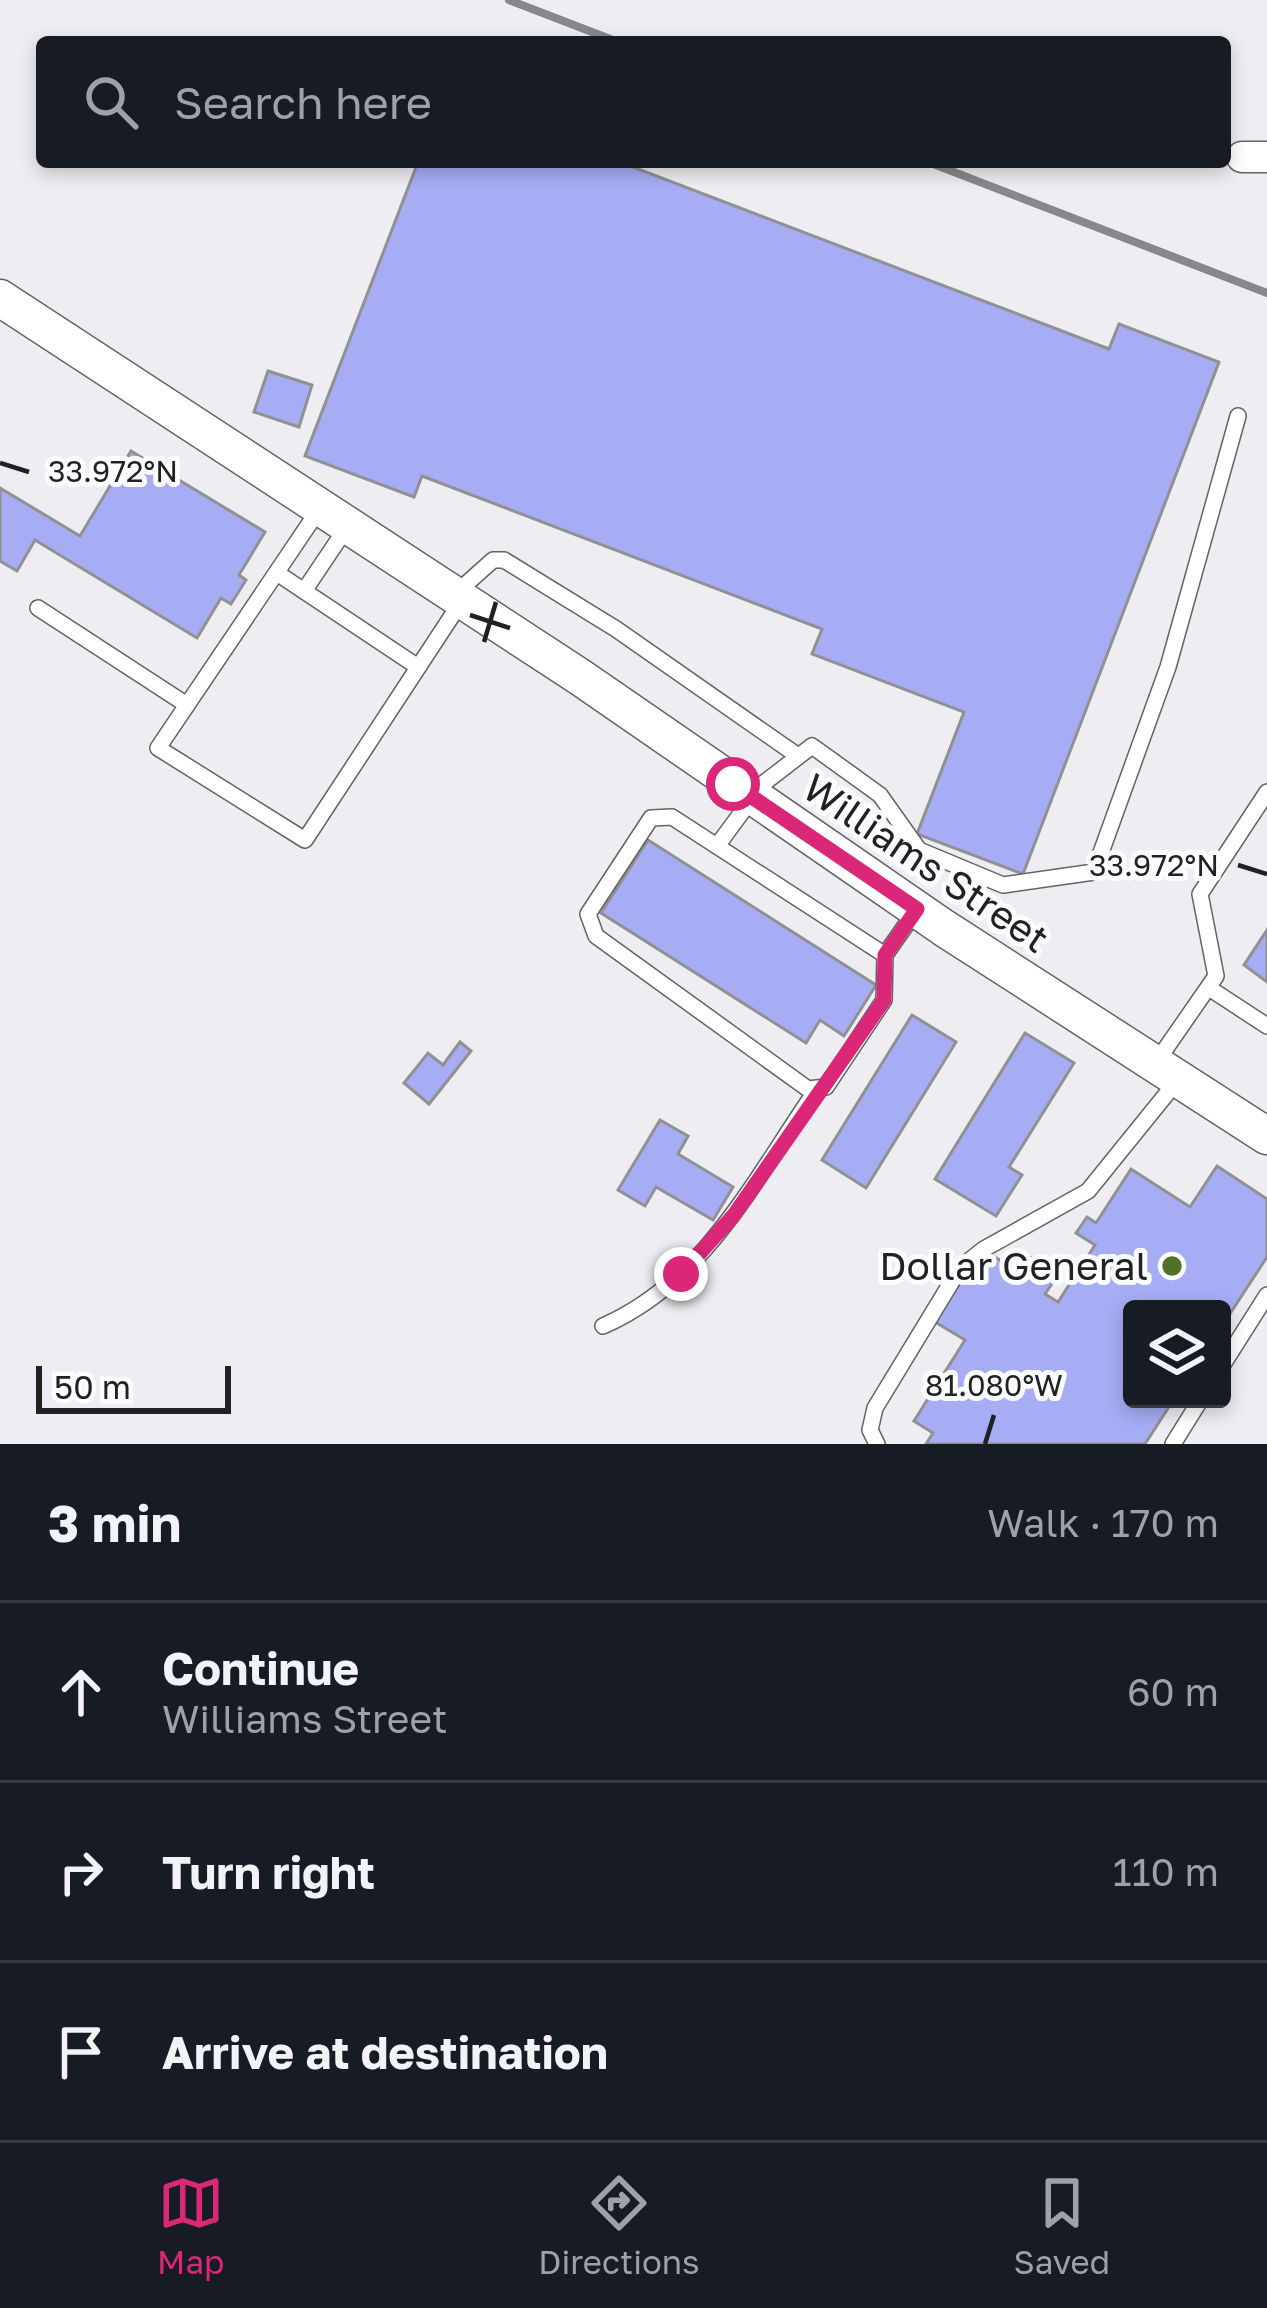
<!DOCTYPE html>
<meta charset="utf-8">
<style>
:root{--surface:#171b24;--page:#20242c;--text:#f1f3f6;--muted:#9ea1a6;--line:#363941;--accent:#db2777}
body{margin:0;font-family:"Golos Text",sans-serif;background:var(--page);color:var(--text)}
.controls{position:absolute;right:36px;bottom:36px;display:grid;overflow:hidden;border-radius:12px;box-shadow:0 6px 18px #0003}
.controls button{width:108px;height:108px;display:grid;place-items:center;padding:0;border:0;border-bottom:3px solid var(--line);background:var(--surface);color:var(--text);font:60px sans-serif}
.scale{position:absolute;left:36px;bottom:30px;width:195px;box-sizing:border-box;padding-left:12px;border:6px solid #212122;border-top:0;font-size:33px;line-height:42px;white-space:nowrap;color:#212122;-webkit-text-stroke:9px #fbfcff;paint-order:stroke}
.stop{position:absolute;width:36px;height:36px;margin:-27px;border:9px solid #db2777;border-radius:50%;background:#fff}
.stop.end{background:#db2777;border-color:#fff;box-shadow:0 3px 12px #0008}
.list{margin:0;padding:0;list-style:none}
h2{display:flex;justify-content:space-between;align-items:center;height:156px;margin:0;padding:0 48px;font-size:51px}
h2 small{font-size:39px;font-weight:400;color:var(--muted)}
.list li{display:grid;grid-template-columns:78px 1fr auto;gap:36px;align-items:center;box-sizing:border-box;height:180px;padding:0 48px;border-top:3px solid var(--line)}
.list b{display:block;font-size:45px;white-space:nowrap}
.list p{margin:0;font-size:39px;white-space:nowrap;color:var(--muted)}
.list em{font-size:39px;font-style:normal;color:var(--muted)}
.icon{flex:none;width:66px;height:66px;fill:none;stroke:currentColor;stroke-width:2;stroke-linecap:round;stroke-linejoin:round}
.map{position:relative;flex:none;width:1267px;height:1444px;overflow:hidden}
.search{position:absolute;background:var(--surface);box-shadow:0 6px 18px #0003;left:36px;right:36px;top:36px;height:132px;display:flex;align-items:center;gap:30px;box-sizing:border-box;padding:0 42px;border-radius:12px;color:var(--muted);font-size:45px}
.sheet{height:696px;background:var(--surface)}
nav{display:flex;justify-content:space-around;align-items:center;box-sizing:border-box;height:168px;border-top:3px solid var(--line);background:var(--surface);font-size:33px;color:var(--muted)}
nav a{display:grid;justify-items:center;gap:6px}
nav .on{color:var(--accent)}
.map>svg:first-child{display:block}
</style>
<div class="map">
<svg width="1267" height="1444" viewBox="0 0 1267 1444">
<rect width="100%" height="100%" fill="#eeeef2"/>
<!-- building -->
<g fill="#a7adf4" stroke="#919194" stroke-width="3">
<path d="M418,162H620L1109,349L1119,324L1219,362L1023,874L917,834L964,712L812,654L822,629L422,476L414,497L305,456Z"/>
<path d="M268,371L312,385L299,427L254,412Z"/>
<path d="M131,451L265,532L239,575L246,580L231,604L221,598L197,638L35,540L17,571L0,561V488L80,536Z"/>
<path d="M648,840L876,985L844,1036L820,1020L806,1043L601,913Z"/>
<path d="M1267,930V982L1244,965Z"/>
<path d="M912,1015L956,1042L866,1188L822,1160Z"/>
<path d="M1025,1033L1074,1063L1009,1167L1022,1175L996,1216L935,1179Z"/>
<path d="M460,1042L471,1051L429,1104L404,1083L428,1053L443,1065Z"/>
<path d="M660,1120L688,1136L678,1154L733,1187L713,1220L656,1187L645,1206L618,1190Z"/>
<path d="M1217,1166L1267,1199V1257L1222,1326V1309H1132V1399H1174L1145,1444H926L933,1433L914,1421L965,1340L935,1322L967,1272L977,1279L992,1255L1018,1272L1028,1256L1058,1275L1045,1294L1058,1302L1095,1245L1076,1233L1087,1217L1096,1223L1131,1169L1190,1207Z"/>
</g>
<g fill="none" stroke-linecap="round" stroke-linejoin="round">
<defs>
<g id="service">
<path d="M320,508L158,748L305,840L461,602"/>
<path d="M277,573L418,667"/>
<path d="M304,591L347,527"/>
<path d="M455,594L493,560H504L616,629L798,756"/>
<path d="M38,608L187,705"/>
<path d="M751,793L812,746L880,795L919,850L1003,885L1094,872L1168,667L1238,416"/>
<path d="M717,846L753,797"/>
<path d="M885,955L672,817L651,818L588,914L596,936L808,1089L826,1087L884,1000L885,955L915,912"/>
<path d="M1209,988L1267,1026"/>
<path d="M1155,1064L1216,976L1200,894L1267,792"/>
<path d="M603,1326C706,1281 755,1178 817,1089"/>
<path d="M1222,1366L1267,1295"/>
<path d="M877,1444L870,1430L875,1408L960,1268L984,1249L1088,1191L1177,1081"/>
<path d="M1173,1444L1201,1399"/>
</g>
<path id="minor" d="M1242,157H1267"/>
<path id="tertiary" d="M0,298L580,677L944,928L1267,1136"/>
</defs>
<!-- service casing -->
<use href="#service" stroke="#636366" stroke-width="18"/>
<!-- minor casing -->
<use href="#minor" stroke="#636366" stroke-width="33"/>
<!-- tertiary casing -->
<use href="#tertiary" stroke="#636366" stroke-width="39"/>
<!-- service -->
<use href="#service" stroke="#fff" stroke-width="15"/>
<!-- minor -->
<use href="#minor" stroke="#fff" stroke-width="30"/>
<!-- tertiary -->
<use href="#tertiary" stroke="#fff" stroke-width="36"/>
<!-- rail -->
<g stroke="#88888b" stroke-width="8">
<path d="M509,0L618,42"/>
<path d="M928,162L1267,293"/>
</g>
</g>
<g fill="none" stroke-linecap="round" stroke-linejoin="round">
<!-- route -->
<path stroke="#db2777" stroke-width="15" d="M681,1274L734,1215L884,1000L885,955L917,909L733,784"/>
</g>
<!-- ticks -->
<path fill="none" stroke="#212122" stroke-width="4.5" d="M0,463L29,472M470,615L510,628M484,642L496,602M1238,865L1267,874M985,1444L994,1415"/>
<!-- markers -->
<circle fill="#517128" stroke="#fbfcff" stroke-width="4.5" cx="1172" cy="1266" r="12"/>
<g text-anchor="middle" stroke-width="10" stroke-linejoin="round" paint-order="stroke">
<!-- street labels -->
<g font-size="39" fill="#212122" stroke="#fbfcff">
<text transform="translate(926 863) rotate(34)" y="14">Williams Street</text>
</g>
<!-- poi labels -->
<g font-size="39" fill="#212122" stroke="#fbfcff" text-anchor="end">
<text x="1148" y="1280">Dollar General</text>
</g>
</g>
<g font-size="30" text-anchor="middle" fill="#212122" stroke="#fbfcff" stroke-width="10" stroke-linejoin="round" paint-order="stroke">
<text x="113" y="482">33.972°N</text>
<text x="1154" y="876">33.972°N</text>
<text x="994" y="1396">81.080°W</text>
</g>
</svg>
<div class="controls">
<button><svg class="icon" aria-label="layers" viewBox="0 0 24 24"><path d="M12 4l9 5-9 5-9-5zM3 14l9 5 9-5"/></svg></button>
</div>
<div class="scale">50 m</div>
<div class="stop" style="left:733px;top:784px"></div>
<div class="stop end" style="left:681px;top:1274px"></div>
<div class="search"><svg class="icon" aria-label="search" viewBox="0 0 24 24"><circle cx="10" cy="10" r="6"/><path d="M15 15l6 6"/></svg>Search here</div>
</div>
<section class="sheet">
<h2>3 min<small>Walk · 170 m</small></h2>
<ul class="list">
<li><svg class="icon" aria-label="ahead" viewBox="0 0 24 24"><path d="M12 20V5M6 11l6-6 6 6"/></svg><div><b>Continue</b><p>Williams Street</p></div><em>60 m</em></li>
<li><svg class="icon" aria-label="right" viewBox="0 0 24 24"><path d="M7 20v-9h11M14 6l5 5-5 5"/></svg><div><b>Turn right</b></div><em>110 m</em></li>
<li><svg class="icon" aria-label="arrive" viewBox="0 0 24 24"><path d="M6 21V4h12l-3 4 3 4H6"/></svg><div><b>Arrive at destination</b></div></li>
</ul>
</section>
<nav>
<a class="on"><svg class="icon" aria-label="map" viewBox="0 0 24 24"><path d="M3 6l6-2 6 2 6-2v14l-6 2-6-2-6 2zM9 4v14M15 6v14"/></svg>Map</a>
<a><svg class="icon" aria-label="directions" viewBox="0 0 24 24"><path d="M12 3l9 9-9 9-9-9zM9 14v-3h6M13 9l2 2-2 2"/></svg>Directions</a>
<a><svg class="icon" aria-label="saved" viewBox="0 0 24 24"><path d="M7 4h10v16l-5-4-5 4z"/></svg>Saved</a>
</nav>
